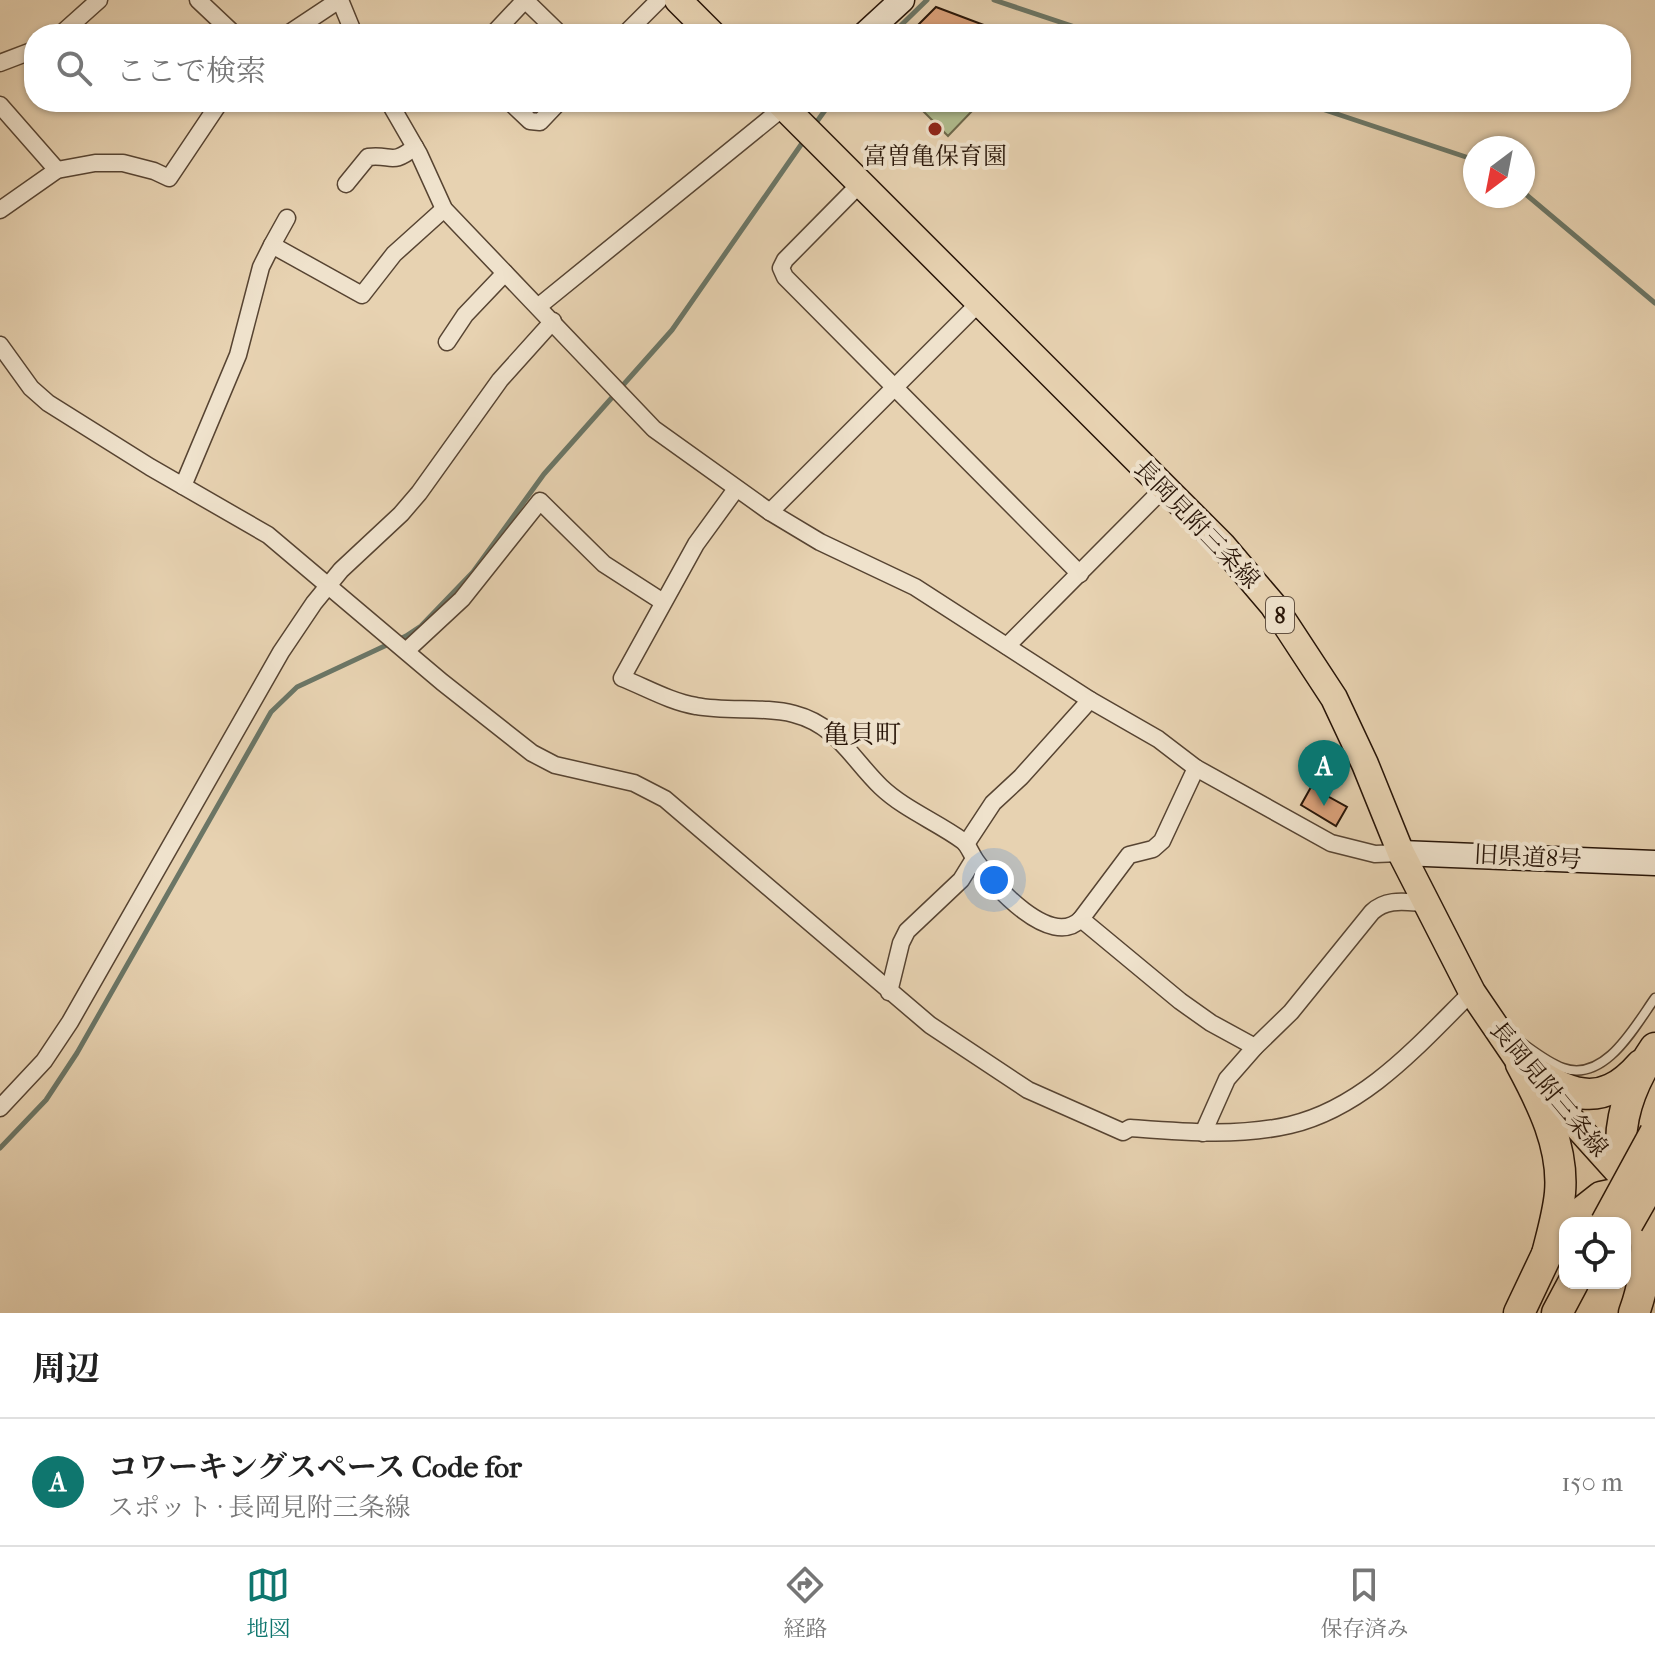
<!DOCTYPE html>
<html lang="ja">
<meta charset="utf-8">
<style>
:root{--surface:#fff;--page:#f6f6f6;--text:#222;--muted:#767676;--line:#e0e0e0;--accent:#0f766e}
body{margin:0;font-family:"IM FELL French Canon","Noto Serif JP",serif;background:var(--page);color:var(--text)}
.controls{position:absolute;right:24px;bottom:24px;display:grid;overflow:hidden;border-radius:16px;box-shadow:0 2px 6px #0004}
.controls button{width:72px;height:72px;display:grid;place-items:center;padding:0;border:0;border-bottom:2px solid var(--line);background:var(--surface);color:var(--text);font:40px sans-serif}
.compass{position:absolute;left:1463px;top:136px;width:72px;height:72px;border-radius:50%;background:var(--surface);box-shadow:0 2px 6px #0004;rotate:212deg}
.you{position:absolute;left:994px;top:880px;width:28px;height:28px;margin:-20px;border:6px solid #fff;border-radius:50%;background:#1a73e8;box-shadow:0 0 0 12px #1a73e833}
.badge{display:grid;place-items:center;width:52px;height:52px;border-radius:50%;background:var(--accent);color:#fff;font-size:26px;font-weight:700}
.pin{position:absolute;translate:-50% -66px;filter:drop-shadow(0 2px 4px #0008)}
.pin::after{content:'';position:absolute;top:42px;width:28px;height:24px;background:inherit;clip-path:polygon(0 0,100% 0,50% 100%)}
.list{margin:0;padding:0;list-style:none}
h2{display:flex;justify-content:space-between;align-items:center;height:104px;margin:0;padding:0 32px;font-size:34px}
h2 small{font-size:26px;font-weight:400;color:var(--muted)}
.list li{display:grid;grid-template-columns:52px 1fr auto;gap:24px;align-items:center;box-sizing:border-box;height:128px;padding:0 32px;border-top:2px solid var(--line)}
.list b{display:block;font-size:30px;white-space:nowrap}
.list p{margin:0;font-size:26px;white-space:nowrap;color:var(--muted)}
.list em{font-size:26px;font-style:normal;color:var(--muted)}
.icon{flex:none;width:44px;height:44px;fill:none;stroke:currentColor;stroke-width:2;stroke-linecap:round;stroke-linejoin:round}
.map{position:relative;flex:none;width:1655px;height:1313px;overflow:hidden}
.search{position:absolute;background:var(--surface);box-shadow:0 2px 6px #0004;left:24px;right:24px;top:24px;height:88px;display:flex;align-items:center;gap:20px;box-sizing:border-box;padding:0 28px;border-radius:32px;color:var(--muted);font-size:30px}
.sheet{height:232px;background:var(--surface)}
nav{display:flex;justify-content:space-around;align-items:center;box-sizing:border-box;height:112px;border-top:2px solid var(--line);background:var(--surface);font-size:22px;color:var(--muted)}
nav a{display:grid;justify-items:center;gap:4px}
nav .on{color:var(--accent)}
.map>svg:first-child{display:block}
</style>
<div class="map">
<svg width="1655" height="1313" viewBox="0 0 1655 1313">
<rect width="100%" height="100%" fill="#e7d2b1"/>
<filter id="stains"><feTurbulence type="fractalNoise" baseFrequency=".0025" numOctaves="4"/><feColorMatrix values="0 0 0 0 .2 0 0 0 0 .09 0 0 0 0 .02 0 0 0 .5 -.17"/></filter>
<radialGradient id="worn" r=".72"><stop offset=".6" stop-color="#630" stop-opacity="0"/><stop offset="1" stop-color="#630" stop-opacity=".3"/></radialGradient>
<!-- green -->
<path fill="#b0bd8f" stroke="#6c684b" stroke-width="2" d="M914,102H967L974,109L948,136Z"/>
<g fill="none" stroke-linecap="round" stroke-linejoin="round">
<!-- stream -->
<g stroke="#6b7666" stroke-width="5">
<path d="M994,0L1096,34"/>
<path d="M892,34L927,0"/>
<path d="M1301,102L1475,160"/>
<path d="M813,127L831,102"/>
<path d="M1523,192L1655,303"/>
<path d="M0,1148L46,1100L77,1053L271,712L297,687L406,636L421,626L473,572L544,474L672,330L805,139"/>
</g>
</g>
<!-- building -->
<g fill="#dda37c" stroke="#271407" stroke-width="2">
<path d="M936,7L1005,33V34H909Z"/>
<path d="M1311,787L1347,807L1336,826L1301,805Z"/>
</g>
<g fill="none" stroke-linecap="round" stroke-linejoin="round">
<defs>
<path id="lane" d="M1515,1038C1530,1048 1546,1062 1563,1068C1605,1083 1635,1026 1655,998"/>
<g id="street">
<path d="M198,0L234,34"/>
<path d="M340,0L354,34"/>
<path d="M525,0L560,34"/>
<path d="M61,34L99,0"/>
<path d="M288,34L339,0"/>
<path d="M493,34L525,0"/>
<path d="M625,34L659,0"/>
<path d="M0,63L34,50"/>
<path d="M389,102L419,154L444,209L654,429L770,512L820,542L915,587L1090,700L1158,739L1196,768L1331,843L1375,854L1401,853"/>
<path d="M510,102L530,121L540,122L559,102"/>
<path d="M0,105L57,170"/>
<path d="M346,184L368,157C393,154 391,166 415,147"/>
<path d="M860,184L785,260L781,268L785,277L1080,574"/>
<path d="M0,210L57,170L95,163H123L154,171L169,178L220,102"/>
<path d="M272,245L287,218"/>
<path d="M539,306L784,107"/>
<path d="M447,342L465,315L505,273"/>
<path d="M0,345L31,388L48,403L150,467L268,535L442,682L532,753L555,765L634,783L665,799L930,1025L1028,1090L1123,1132L1130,1128C1183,1132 1238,1137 1290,1125C1366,1107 1420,1043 1472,992"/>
<path d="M183,486L238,355L261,267L272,245L362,295L394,254L444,209"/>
<path d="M736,489L696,544L622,678C645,687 671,702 696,706C727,712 764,706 794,714C837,725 852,759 881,787C904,809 937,822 963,841C969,846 971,854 976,861C993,885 1051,950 1081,919L1180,1001L1211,1023L1255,1047"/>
<path d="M770,512L980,302"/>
<path d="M1007,646L1164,488"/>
<path d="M406,651L462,599L540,501L604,564L663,602"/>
<path d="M966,844L993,803L1021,777L1090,700"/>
<path d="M1081,919L1129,855L1153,849L1162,841L1196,768"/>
<path d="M889,992L901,943L907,931L961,880L974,859"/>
<path d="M0,1108L44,1061L70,1022L281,652L314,603L341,570L401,514L419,493L500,380L553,321"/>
<path d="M1203,1133L1227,1079L1255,1047L1291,1012L1372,912C1387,898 1405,902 1425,903"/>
</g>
<g id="secondary">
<path d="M865,34L902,0"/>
<path d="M1401,853L1655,863"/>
</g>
<g id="primary">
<path d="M678,0L712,34"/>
<path d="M779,102L1222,545L1273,605L1334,698L1365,764L1401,853L1472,992L1521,1064L1631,1186"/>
</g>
<g id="highway">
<path d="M1521,1064C1542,1103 1564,1147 1560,1193C1558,1214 1552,1234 1547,1254"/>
<path d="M1523,1065C1567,1094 1600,1112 1641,1065"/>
<path d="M1568,1223L1601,1197L1634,1190C1607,1143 1627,1089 1655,1048"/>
<path d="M1519,1313L1547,1254L1559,1237"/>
<path d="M1557,1313L1573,1283"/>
<path d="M1634,1313C1649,1272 1649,1236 1640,1194H1649"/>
</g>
</defs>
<!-- lane casing -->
<use href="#lane" stroke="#574432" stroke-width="11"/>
<!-- street casing -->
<use href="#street" stroke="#574432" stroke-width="19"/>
<!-- secondary casing -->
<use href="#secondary" stroke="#271407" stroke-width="27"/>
<!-- primary casing -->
<use href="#primary" stroke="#271407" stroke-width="29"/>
<!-- highway casing -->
<use href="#highway" stroke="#271407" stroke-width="33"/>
<!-- lane -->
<use href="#lane" stroke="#efe2cc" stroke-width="8"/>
<!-- street -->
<use href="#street" stroke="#efe2cc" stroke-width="16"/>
<!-- secondary -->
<use href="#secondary" stroke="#efe2cc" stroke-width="24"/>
<!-- primary -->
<use href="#primary" stroke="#e7d2b1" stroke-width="26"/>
<!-- highway -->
<use href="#highway" stroke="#e7d2b1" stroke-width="30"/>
<defs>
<g id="highway-bridge">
<path d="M1606,1223L1655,1133"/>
<path d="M1628,1223L1655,1176"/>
</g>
</defs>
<!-- highway-bridge casing -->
<use href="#highway-bridge" stroke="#271407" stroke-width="33" stroke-linecap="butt"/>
<!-- highway-bridge -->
<use href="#highway-bridge" stroke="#e7d2b1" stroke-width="30"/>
</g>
<!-- markers -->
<circle fill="#8f2418" stroke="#efe2cc" stroke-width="3" cx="935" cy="129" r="8"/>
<g text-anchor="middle" stroke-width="8" stroke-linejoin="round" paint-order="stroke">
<!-- shield labels -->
<rect fill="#efe2cc" stroke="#635242" stroke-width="2" x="1266" y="597" width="28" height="36" rx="6"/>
<g font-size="22" font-weight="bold" fill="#271407">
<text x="1280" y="623">8</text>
</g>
<!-- poi labels -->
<g font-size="24" fill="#271407" stroke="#efe2cc">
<text x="935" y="164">富曽亀保育園</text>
</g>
<!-- street labels -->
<g font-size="24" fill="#271407" stroke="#efe2cc">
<text transform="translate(1197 524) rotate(46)" y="8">長岡見附三条線</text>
<text transform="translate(1528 857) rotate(3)" y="8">旧県道8号</text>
<text transform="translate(1549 1089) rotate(50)" y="8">長岡見附三条線</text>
</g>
<!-- neighbourhood labels -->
<g font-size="26" fill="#271407" stroke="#efe2cc">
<text x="862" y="743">亀貝町</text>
</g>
</g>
<rect width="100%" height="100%" filter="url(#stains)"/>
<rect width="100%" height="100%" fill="url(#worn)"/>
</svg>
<div class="controls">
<button><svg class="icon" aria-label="locate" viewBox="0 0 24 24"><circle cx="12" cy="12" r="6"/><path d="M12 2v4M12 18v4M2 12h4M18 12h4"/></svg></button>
</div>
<svg class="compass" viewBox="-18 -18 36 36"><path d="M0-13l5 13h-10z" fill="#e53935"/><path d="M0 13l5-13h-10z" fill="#767676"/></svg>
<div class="you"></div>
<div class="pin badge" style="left:1324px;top:806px">A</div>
<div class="search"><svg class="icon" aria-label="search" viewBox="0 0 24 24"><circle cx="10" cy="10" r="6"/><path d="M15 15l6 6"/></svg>ここで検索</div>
</div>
<section class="sheet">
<h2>周辺<small></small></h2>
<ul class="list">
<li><span class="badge">A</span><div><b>コワーキングスペース Code for</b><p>スポット · 長岡見附三条線</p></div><em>150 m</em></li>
</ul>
</section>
<nav>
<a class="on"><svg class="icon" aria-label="map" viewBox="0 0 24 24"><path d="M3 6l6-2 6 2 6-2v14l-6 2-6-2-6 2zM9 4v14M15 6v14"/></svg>地図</a>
<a><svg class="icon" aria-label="directions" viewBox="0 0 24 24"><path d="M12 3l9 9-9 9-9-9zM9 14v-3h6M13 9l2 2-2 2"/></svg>経路</a>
<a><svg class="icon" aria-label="saved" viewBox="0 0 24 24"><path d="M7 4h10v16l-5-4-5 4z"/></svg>保存済み</a>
</nav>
